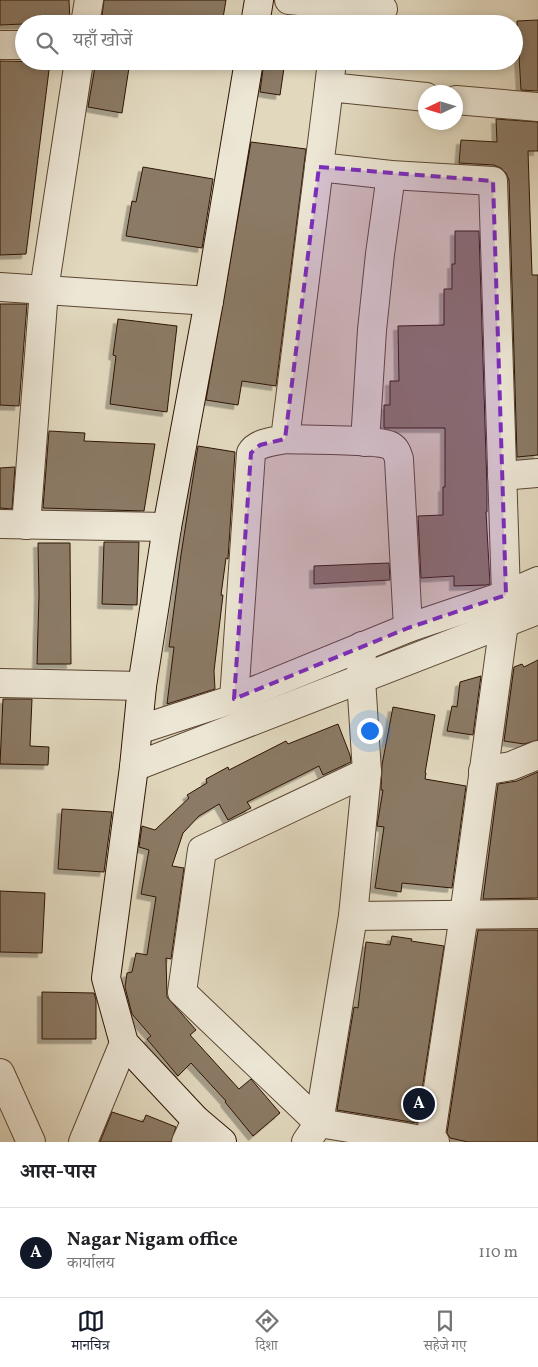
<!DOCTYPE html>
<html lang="hi">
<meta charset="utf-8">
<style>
:root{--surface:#fff;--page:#f2f2f2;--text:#202124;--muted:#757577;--line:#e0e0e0;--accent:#111827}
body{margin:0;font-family:Vollkorn,"Noto Serif Devanagari",serif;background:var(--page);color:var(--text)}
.compass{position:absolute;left:418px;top:85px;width:45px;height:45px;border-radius:50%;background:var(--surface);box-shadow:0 2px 8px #0003;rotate:266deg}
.you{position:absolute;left:369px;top:730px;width:18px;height:18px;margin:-12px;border:4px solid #fff;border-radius:50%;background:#1a73e8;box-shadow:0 0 0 8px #1a73e833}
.badge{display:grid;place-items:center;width:32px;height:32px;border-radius:50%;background:var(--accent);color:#fff;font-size:16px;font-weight:700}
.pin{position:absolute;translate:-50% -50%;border:2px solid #fff;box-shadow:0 1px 5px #0006}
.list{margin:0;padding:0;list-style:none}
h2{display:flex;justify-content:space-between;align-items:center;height:65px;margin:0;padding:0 20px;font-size:21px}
h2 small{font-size:16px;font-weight:400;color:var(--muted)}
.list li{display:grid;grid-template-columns:32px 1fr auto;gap:15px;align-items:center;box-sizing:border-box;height:90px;padding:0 20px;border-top:1px solid var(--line)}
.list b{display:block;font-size:19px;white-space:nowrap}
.list p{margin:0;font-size:16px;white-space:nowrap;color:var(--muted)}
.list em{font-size:16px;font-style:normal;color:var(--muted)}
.icon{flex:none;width:28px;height:28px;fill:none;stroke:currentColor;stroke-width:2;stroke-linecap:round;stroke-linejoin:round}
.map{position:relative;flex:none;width:538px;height:1142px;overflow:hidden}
.search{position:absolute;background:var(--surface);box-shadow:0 2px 8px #0003;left:15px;right:15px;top:15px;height:55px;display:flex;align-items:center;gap:12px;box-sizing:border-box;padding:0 18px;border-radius:28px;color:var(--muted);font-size:19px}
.sheet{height:155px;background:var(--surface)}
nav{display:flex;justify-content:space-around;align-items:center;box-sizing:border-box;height:70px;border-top:1px solid var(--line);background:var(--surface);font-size:14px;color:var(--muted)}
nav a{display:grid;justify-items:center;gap:2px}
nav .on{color:var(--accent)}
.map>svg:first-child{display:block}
</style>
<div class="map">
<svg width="538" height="1142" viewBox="0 0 538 1142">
<defs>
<filter id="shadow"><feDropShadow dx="-4.5" dy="4.5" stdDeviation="0" flood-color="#0004"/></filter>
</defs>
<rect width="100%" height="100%" fill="#e1d8be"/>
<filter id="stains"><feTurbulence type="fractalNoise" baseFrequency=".004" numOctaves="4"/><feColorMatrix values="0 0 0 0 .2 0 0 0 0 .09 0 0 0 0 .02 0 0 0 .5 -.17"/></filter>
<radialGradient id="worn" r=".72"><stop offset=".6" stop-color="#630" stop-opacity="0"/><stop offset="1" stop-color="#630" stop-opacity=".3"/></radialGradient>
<!-- building -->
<g fill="#8b7a65" stroke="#2e1504" filter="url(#shadow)">
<path d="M0,0H69L70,22L0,25Z"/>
<path d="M104,0H226L222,24H101Z"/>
<path d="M538,20V91L521,90L517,21Z"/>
<path d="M0,61L50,62L26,254L0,255Z"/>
<path d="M96,61H130L122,113L88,107Z"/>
<path d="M264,61H285L280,95L260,92Z"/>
<path d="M496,119L538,122V151H528L532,275H538V455L517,457L509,180L506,173L501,168L494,165L459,163L461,140L497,142Z"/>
<path d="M251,142L306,149L276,386L242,381L238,405L206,400Z"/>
<path d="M143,167L213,179L202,248L126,236L132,201L136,202Z"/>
<path d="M455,231H479L487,489V512H486L490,584L486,585L454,586V576L421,578L418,516L443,515V487H445V428H384V405H390V381H399L398,326L444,325V289H452V264H455Z"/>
<path d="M0,304H27L19,406L0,405Z"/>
<path d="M118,319L177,326L167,412L110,404L116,356L113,355Z"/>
<path d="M49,431L85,433L84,441L155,444L144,511L43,508Z"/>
<path d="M198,446L235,452L228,559L226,558L221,595H223L214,671L215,689L167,704L174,647H169L181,555Z"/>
<path d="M15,467L12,509L0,508V468Z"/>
<path d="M104,542H139L137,605L102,604Z"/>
<path d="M38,543H70L71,664H37L39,595Z"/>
<path d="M389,563L390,580L314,584V566Z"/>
<path d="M538,660V740L524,744L504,741L514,667L522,664L524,667Z"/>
<path d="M481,676L473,735L447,731L452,706L457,707L460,682Z"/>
<path d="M3,699H32L30,746L49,747L48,765L0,764Z"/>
<path d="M393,707L435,715L425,773H426L425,779L466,786L452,888L402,883L401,892L375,888L384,827L377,826L383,790H381L382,765Z"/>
<path d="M338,724L350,755L351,762L323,775L319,766L247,802L251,808L228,820L219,804L199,816L183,833L172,866L184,868L171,959L166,958L167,997L196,1030L190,1035L239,1089L251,1079L280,1113L253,1136L225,1102L226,1101L191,1063L178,1076L147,1039L151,1036L132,1014L125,987L127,973L132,972L136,953L147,955L156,897L141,894L149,850L139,847L142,826L155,830L189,798L187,795L207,783L206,779L228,767L229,770L286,741L288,744Z"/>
<path d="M538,772V898L483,899L498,784L517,781Z"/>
<path d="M62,809L112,812L104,872L58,869Z"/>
<path d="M0,891L45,893L42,953L0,952Z"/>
<path d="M478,930H538V1142H468L450,1138L447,1133Z"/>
<path d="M392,936L412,939L411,941L444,946L417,1123L337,1110L354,1007L358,1008L366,942L390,945Z"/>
<path d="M42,992L94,993L96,1000V1039H42Z"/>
<path d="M112,1112L143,1122L146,1115L176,1127L171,1142H100Z"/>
</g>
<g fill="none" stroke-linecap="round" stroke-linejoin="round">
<defs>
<g id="minor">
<path d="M289,0L383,9"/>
<path d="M85,24L89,0"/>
<path d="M0,45H24"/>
<path d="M329,87L332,61"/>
<path d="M456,100L538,107"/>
<path d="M319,167L391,175L493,181L506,595"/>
<path d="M0,287L209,301"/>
<path d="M285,439C303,440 379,439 391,446C396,449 397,453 399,459L408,628"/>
<path d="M365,442L372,330L380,254L391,175"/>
<path d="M502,476L538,473"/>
<path d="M0,524L167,527"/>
<path d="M26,525L44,290L79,61"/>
<path d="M0,683L142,686"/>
<path d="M234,699L251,453C257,442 274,442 285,439L329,87L426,97"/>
<path d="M138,730L234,699L408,628L506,595L538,581"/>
<path d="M134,767L538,610"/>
<path d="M483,771L511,766L538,755"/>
<path d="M367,772L202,850L182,992L319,1123L435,1142"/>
<path d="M353,916L538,914"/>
<path d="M0,1073L31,1142"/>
<path d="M430,1141L464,915L504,623"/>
<path d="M83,1142L124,1043"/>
<path d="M186,1142L196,1120"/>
<path d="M306,1142L319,1123L353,916L367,772L361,679L362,646"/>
</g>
<g id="secondary">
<path d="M255,24L259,0"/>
<path d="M222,1142L196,1120L124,1043L106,978L134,767L142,686L167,527L209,301L249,61"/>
</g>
</defs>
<!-- minor casing -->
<use href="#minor" stroke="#5b4632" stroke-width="30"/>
<!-- secondary casing -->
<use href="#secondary" stroke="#2e1504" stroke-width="30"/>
<!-- minor -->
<use href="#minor" stroke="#ece6d5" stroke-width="28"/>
<!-- secondary -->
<use href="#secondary" stroke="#ece6d5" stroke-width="28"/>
</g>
<!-- marked area -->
<path fill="#7b2cbf" fill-opacity="0.2" stroke="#7b2cbf" stroke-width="4" stroke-dasharray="10 6" stroke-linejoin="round" d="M319,167L493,181L506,595L408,628L234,699L251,453L260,445L285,439Z"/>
<rect width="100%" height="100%" filter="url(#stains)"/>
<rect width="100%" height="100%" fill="url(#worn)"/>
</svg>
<svg class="compass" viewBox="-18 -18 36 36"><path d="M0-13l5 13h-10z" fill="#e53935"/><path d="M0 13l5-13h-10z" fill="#757577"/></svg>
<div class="you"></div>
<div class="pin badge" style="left:419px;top:1104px">A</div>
<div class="search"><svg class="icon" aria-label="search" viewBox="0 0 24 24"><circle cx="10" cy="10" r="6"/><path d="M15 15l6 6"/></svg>यहाँ खोजें</div>
</div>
<section class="sheet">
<h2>आस-पास<small></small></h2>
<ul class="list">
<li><span class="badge">A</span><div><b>Nagar Nigam office</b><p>कार्यालय</p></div><em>110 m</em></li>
</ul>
</section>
<nav>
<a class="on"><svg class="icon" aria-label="map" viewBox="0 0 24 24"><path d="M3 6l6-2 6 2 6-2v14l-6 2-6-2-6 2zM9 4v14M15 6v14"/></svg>मानचित्र</a>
<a><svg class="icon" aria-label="directions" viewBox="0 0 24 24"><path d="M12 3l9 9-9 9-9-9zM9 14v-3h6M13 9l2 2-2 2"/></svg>दिशा</a>
<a><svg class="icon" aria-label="saved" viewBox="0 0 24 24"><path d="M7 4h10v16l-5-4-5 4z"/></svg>सहेजे गए</a>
</nav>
